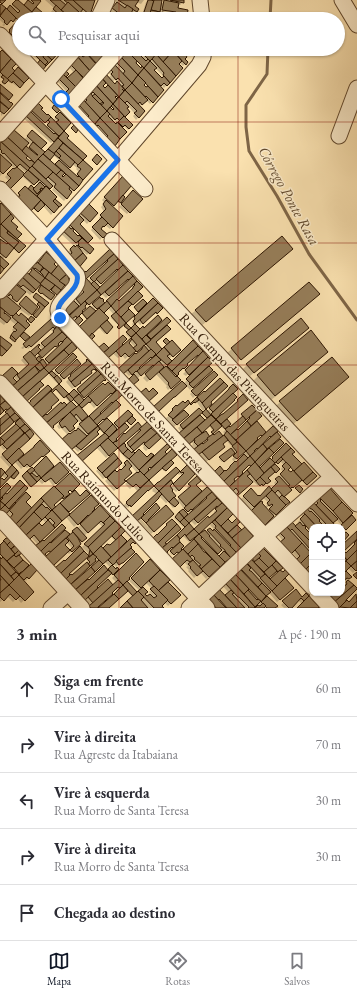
<!DOCTYPE html>
<html lang="pt">
<meta charset="utf-8">
<style>
:root{--surface:#fff;--page:#f7f7f7;--text:#2b2b33;--muted:#7c7c81;--line:#e1e1e2;--accent:#111827}
body{margin:0;font-family:"EB Garamond",serif;background:var(--page);color:var(--text)}
.controls{position:absolute;right:12px;bottom:12px;display:grid;overflow:hidden;border-radius:8px;box-shadow:0 1px 3px #0004}
.controls button{width:36px;height:36px;display:grid;place-items:center;padding:0;border:0;border-bottom:1px solid var(--line);background:var(--surface);color:var(--text);font:20px sans-serif}
.stop{position:absolute;width:12px;height:12px;margin:-9px;border:3px solid #1a73e8;border-radius:50%;background:#fff}
.stop.end{background:#1a73e8;border-color:#fff;box-shadow:0 1px 4px #0008}
.list{margin:0;padding:0;list-style:none}
h2{display:flex;justify-content:space-between;align-items:center;height:52px;margin:0;padding:0 16px;font-size:17px}
h2 small{font-size:13px;font-weight:400;color:var(--muted)}
.list li{display:grid;grid-template-columns:26px 1fr auto;gap:12px;align-items:center;box-sizing:border-box;height:56px;padding:0 16px;border-top:1px solid var(--line)}
.list b{display:block;font-size:15px;white-space:nowrap}
.list p{margin:0;font-size:13px;white-space:nowrap;color:var(--muted)}
.list em{font-size:13px;font-style:normal;color:var(--muted)}
.icon{flex:none;width:22px;height:22px;fill:none;stroke:currentColor;stroke-width:2;stroke-linecap:round;stroke-linejoin:round}
.map{position:relative;flex:none;width:357px;height:608px;overflow:hidden}
.search{position:absolute;background:var(--surface);box-shadow:0 1px 3px #0004;left:12px;right:12px;top:12px;height:44px;display:flex;align-items:center;gap:10px;box-sizing:border-box;padding:0 14px;border-radius:22px;color:var(--muted);font-size:15px}
.sheet{height:332px;background:var(--surface)}
nav{display:flex;justify-content:space-around;align-items:center;box-sizing:border-box;height:56px;border-top:1px solid var(--line);background:var(--surface);font-size:11px;color:var(--muted)}
nav a{display:grid;justify-items:center;gap:2px}
nav .on{color:var(--accent)}
.map>svg:first-child{display:block}
</style>
<div class="map">
<svg width="357" height="608" viewBox="0 0 357 608">
<rect width="100%" height="100%" fill="#fae1af"/>
<filter id="stains"><feTurbulence type="fractalNoise" baseFrequency=".005" numOctaves="4"/><feColorMatrix values="0 0 0 0 .2 0 0 0 0 .09 0 0 0 0 .02 0 0 0 .5 -.17"/></filter>
<radialGradient id="worn" r=".72"><stop offset=".6" stop-color="#630" stop-opacity="0"/><stop offset="1" stop-color="#630" stop-opacity=".3"/></radialGradient>
<!-- shadow -->
<g fill="#0003" fill-rule="evenodd">
<path d="M15,0H17L24,6L28,2L26,0H41L35,7L48,19H19V40L17,43L14,41L16,39L9,34L10,32L9,31L16,23L13,20L9,23L8,22L4,26L2,25L4,24L0,20V16L16,1Z"/>
<path d="M45,0H94L89,14L85,18L78,12L74,19H59L51,12L54,8Z"/>
<path d="M116,0H144L141,4L136,2L134,6L136,11L134,14L131,12L128,16L126,15L123,18L125,19H108L105,17L117,4L116,3Z"/>
<path d="M148,0H161L160,5L164,2V0H183V2L180,5L178,4L177,9L187,11L186,16L184,18L188,19H175L176,17H174L173,19L161,18L162,14L163,13L159,12L158,16H155L154,19H148L149,16L147,19H143L141,18L146,2Z"/>
<path d="M25,49H49L52,52L54,49H60L40,61Z"/>
<path d="M82,49H110L82,81L80,79L67,92L56,80L65,77L67,79L74,73L68,66L83,59L85,57L80,51Z"/>
<path d="M137,49L138,55L142,59L146,54L141,49H155L151,53L155,57L157,55L154,52L157,49H161L162,51L157,56L158,58L166,49H186L184,55V59L187,62L183,66L179,62L178,64L182,68L164,88L161,84L159,86L162,90L150,104L146,100L139,106L144,111L136,120L133,116L135,114L128,106L126,108L129,112L124,117L132,125L128,130L123,125L121,127L125,132L111,148L75,106L99,77L108,78L111,75L108,72L122,51ZM137,60L144,66L141,69L134,63ZM155,68L163,76L160,79L153,70ZM115,80L118,83L115,85L112,82ZM106,81L109,85L105,89L101,86ZM146,82L149,86L146,88L143,85ZM116,94L119,98L117,100L114,97ZM111,104L115,109L113,112L109,107ZM114,120L117,123L116,125L112,122Z"/>
<path d="M0,53L10,68L27,78L19,88L11,82L10,83L7,80L4,85L2,83L4,80L0,77Z"/>
<path d="M0,85L12,95L7,101L12,104L1,116Z"/>
<path d="M36,102L40,109L53,120L60,114L69,123L62,131L67,136L65,138L86,156L82,160L92,169L64,201L52,190L54,187L52,185L48,190L54,199L60,205L51,215L43,206L37,212L32,208L27,213L17,196L25,187L28,190L32,185L23,177L26,173L16,165L15,166L23,174L9,181L5,177L14,168L11,165L0,176V142L11,130L24,140L32,131L40,149L41,158L57,141L55,140L51,143L22,117ZM45,121L48,125L46,128L42,124ZM28,142L31,145L28,149L25,146ZM28,155L33,160L30,163L25,158ZM53,155L59,160L57,162H58L55,166L48,160ZM72,164L77,168L76,169L79,172L76,177L68,169ZM64,172L67,174L63,178L61,176ZM36,182L39,184L34,189L31,187Z"/>
<path d="M123,178L122,195L124,197L119,203L117,201L111,207L122,216L110,229L105,225L100,230L105,234L100,240L91,230L100,220L99,218L104,212L101,207L105,203L102,200Z"/>
<path d="M133,192L141,199L127,214L119,207Z"/>
<path d="M0,204L12,218L9,221L15,229L16,239L24,246L18,253L12,248L3,259L0,273Z"/>
<path d="M84,210L97,213L87,224L83,220L79,224L91,238L86,243L92,249L87,255L81,250L70,256L68,252L70,249L77,246L74,244L73,245L58,231L73,215ZM74,228L80,235L78,237L71,231Z"/>
<path d="M110,251L142,287L137,291L141,296L131,305L130,304L127,308L134,315L117,329L119,326L111,318L114,315L108,308L102,313L105,320L112,327L105,334L98,327L91,334L90,340L87,337L99,310L103,303L95,309L92,306L100,299L105,304L127,283L124,281L106,298L102,294L98,296L87,306L86,304L81,311L83,314L94,311L86,319L81,313L78,316L82,320L76,325L73,322L75,321L73,318L60,311L74,302L82,295L77,290L86,273ZM104,262L106,264L87,282L85,279ZM114,271L116,273L100,288L98,286ZM131,285L133,288L131,290L132,291L119,302L116,299Z"/>
<path d="M286,254L200,327L190,315L196,310Z"/>
<path d="M44,256L68,278L66,287L63,285L49,300L41,293L40,294L38,292L41,286L40,285L30,295L25,291L14,304L18,307L23,300L36,306L39,303L33,298L36,294L47,303L13,342L9,338L14,332L12,330L16,325L9,319L4,325L0,322V298L24,272L28,275L33,270L30,268L34,263L36,265L37,264ZM38,306L40,308L27,323L15,313L19,309L29,316Z"/>
<path d="M309,283L313,299L235,364L226,354Z"/>
<path d="M153,299L162,308L154,315L152,314L140,325L137,321L134,324L140,330L144,329L158,317L169,329L154,343L162,351L172,342L179,350L169,359L170,361L165,366L167,368L193,342L212,362L208,366L212,370L190,390L184,383L201,366L199,364L186,376L183,374L198,359L194,356L186,364L187,365L181,371L180,370L177,373L178,374L175,376L179,380L168,390L166,387L167,386L156,374L147,382L143,378L152,369L150,367L138,378L133,373L129,376L125,372L135,355L133,353L125,359L122,355L118,358L109,350L120,344L123,346L131,339L126,334L129,331L124,327L126,325L131,329L134,327L132,324L134,322L132,320ZM129,341L136,348L133,349L127,343ZM148,341L149,343L144,347L143,345ZM139,349L140,352L136,355L134,353ZM148,359L150,361L140,370L138,368Z"/>
<path d="M51,321L75,348L39,381L22,404L0,379L12,368L18,375L27,367L21,360L38,345L39,346V345L33,357L36,360L38,358L37,356L43,350L39,346L52,335L51,334L53,332L50,329L28,349L26,346L23,349L21,348ZM58,343L62,345L43,362L40,359L52,348L53,349L57,345ZM14,377L18,382L17,383L12,378Z"/>
<path d="M303,331L250,376L243,369L247,365Z"/>
<path d="M73,355L75,357L56,376L58,378L77,361L80,364L58,384L69,395L75,392L98,372L104,378L81,399L84,401L108,383L120,395L115,400L119,405L101,422L100,421L95,425L98,428L107,420L113,426L128,412L134,420L129,425L126,421L124,423L128,427L115,439L114,441L116,443L124,435L142,428L147,423L160,438L146,451L143,448L144,446L141,444L132,452L147,458L151,454L154,457L164,452L173,463L164,471L161,468L147,480L152,486L145,491L128,508L127,507L126,508L124,506V505L138,492L133,486L130,489L125,484L137,473L131,466L128,469L123,480L125,481L114,491L105,481L115,472L117,474L124,468L122,466L128,461L118,450L124,444L126,446L139,433L136,431L106,458L96,447L105,435L99,429L96,432L97,434L78,452L73,447L68,435L61,428L59,429L57,426L68,416L66,414L52,426L25,408L47,393L48,395L59,385L49,375L52,372L53,373ZM55,389L63,398L64,396L70,403L67,406L47,416L44,414L50,407L51,393ZM108,395L110,397L88,417L81,408L88,402V403L89,402L94,408ZM72,399L78,406L77,408L70,401ZM109,403L112,406L101,416L98,413ZM77,420L81,424L77,427L79,429L70,435L68,433L73,428L71,426ZM150,466L153,469L149,472L146,469Z"/>
<path d="M322,357L270,401L253,381L258,376Z"/>
<path d="M90,371L89,375L72,389L66,382L71,376Z"/>
<path d="M214,372L217,375L193,398L190,394Z"/>
<path d="M343,382L291,426L275,407L280,402Z"/>
<path d="M233,385L232,393L218,414L220,416L236,404L235,403L243,396L225,419L230,424L228,426L230,428L242,417L241,416L252,406L256,421L266,433L275,432L280,437L278,439L282,443L258,467L260,469L270,460H271L286,444L291,454L302,466L316,476L306,485L302,481L300,483L299,481L290,490L284,497L288,502L272,517L252,511L241,499L251,490L258,497L271,490L276,485L274,483L283,472L281,469L284,465L280,461L275,465L278,469L274,473L273,472L267,478L269,481L264,486L260,484L258,486L254,482L253,483L252,481L237,495L232,490L228,494L224,472L229,470L228,469L235,463L232,459L236,455L233,453L222,462L219,459L231,449L232,447L226,440L222,444V449L206,462L192,445L193,444L191,441L185,446L181,432L178,428L199,409L198,415L205,422L207,419L202,414L203,413L205,416L206,415L207,411L228,392L227,391ZM249,416L250,417L247,420L248,421L238,431L235,429ZM209,425L213,432L211,434L213,436L209,438L201,436L199,434ZM221,427L224,429L227,427L228,428L223,432L225,434L222,437H214L212,434ZM261,433L263,436L258,441L255,438ZM270,435L272,437L264,445L262,442ZM207,438L210,440L203,446L201,443ZM277,440L278,441L258,461L256,459ZM257,446L259,449L255,453L252,451ZM243,453L245,455L236,463L234,461ZM249,463L252,466L243,474L241,472ZM291,466L294,470L291,473L287,470ZM238,474L240,477L235,482L233,479ZM263,498L269,503L265,507L260,501ZM269,506L271,508L268,511L266,508Z"/>
<path d="M204,392L210,404L203,411L196,401L194,403L193,402Z"/>
<path d="M0,397L33,434L18,449L21,457L23,458L48,451L27,468L24,466L21,469L15,462L11,465L18,473L12,479L9,477L0,487V481H4L6,479L1,475L0,476V471L1,470L5,474L10,468L0,457L25,435L23,433L4,450L1,447L3,445L1,444L0,445V439L16,425L15,424L16,423L14,421L0,434V421L6,415L5,414L7,412L5,409L0,414Z"/>
<path d="M176,406L182,409L187,415L174,427L166,418L171,414L170,412Z"/>
<path d="M114,455L121,463L103,479L96,471Z"/>
<path d="M46,458L54,468L68,472L53,486L48,479L42,484L38,480L30,487L22,477L32,468L33,470Z"/>
<path d="M187,467L194,474L176,492L173,489L171,491L174,495L173,497L176,501L189,489L187,487L197,477L200,481L195,485L203,493L207,489L232,514L227,519L232,524L237,520L239,522L236,525L241,531L245,528L252,535L244,544L206,579L200,572L194,578L188,571L189,570L186,567L188,566L184,562L176,570L170,563L179,555L176,552L172,555L170,553L171,551L169,549L166,552L167,553L163,556L150,542L165,528L172,521L180,528L164,544L166,546L189,524L194,530L208,518L209,519L215,514L214,512L216,510L214,508L195,525L191,521L183,527L174,518L184,509L179,502L173,508L168,502L166,503L159,496L157,497L158,498L141,514L144,516L156,505L159,508L146,520L149,522L166,506L173,514L151,534L138,520L133,524L130,520L157,494L152,491L153,490L152,489L155,487L158,483L159,484L176,468L180,472ZM177,473L179,475L180,474L182,476L170,488L168,486L172,483L169,480ZM206,496L208,498L195,510L193,508ZM188,511L190,513L184,519L183,518ZM139,517H141L149,525L148,527ZM209,524L214,529L212,532L210,529L206,532L203,530ZM195,535L197,537L182,551L179,548L182,546L178,540L182,536L183,537H184L189,542ZM202,536L206,540L203,543L199,538ZM203,547L206,552L204,554L200,549ZM221,551L224,553L219,557L216,555Z"/>
<path d="M70,474L79,484L73,489L80,497L86,492L88,494L68,513L70,515L91,496L97,504L92,508L93,509L91,512L93,514L100,507L119,527L99,546L103,550L108,545L110,546L115,541L111,537L121,528L124,531L119,535L127,543L131,539L133,541L129,545L131,546L130,548L133,552L120,565L119,564L116,567L113,563L111,565L116,570L117,569L112,575L110,574L96,587L98,590L108,581L113,586L117,583L112,578L136,554L143,562L127,578L128,579L124,583L126,584L127,583L137,593L140,591L129,581L150,561L168,580L166,582L179,595L168,606L164,602L160,606L162,608H121L133,597L127,591L108,608H100L118,592L115,589L97,607L98,608H89L91,606L85,599L81,603L53,572L64,561V562L80,547L87,556L68,574L72,577L87,563L93,570L94,569L87,561L89,559L88,553L82,547L103,527L98,523L84,536L86,538L69,554L67,552L50,568L33,550L38,545L31,537L26,542L7,522L12,517L6,512L3,515L0,511V491L7,484L10,487L4,493L7,496L20,482L27,488L7,509L10,511L26,494L30,497L24,502L32,509L54,487L55,488ZM70,488L73,492L70,496L67,492ZM64,497L65,500L56,508L53,505L59,499L60,501ZM66,517L74,527L85,517L87,519L69,536L65,531L51,545L49,543L64,528L62,525L44,542L41,540ZM42,519L46,523L42,527L38,523ZM66,542L73,549L70,551L64,545ZM49,549L52,552L47,557L44,554ZM114,553L116,555L110,560L108,558ZM95,561L97,563L95,565L93,563ZM105,562L111,568L108,571L104,567L88,581L86,579ZM89,566L91,569L76,582L74,580ZM146,583L152,589L149,592L151,594L147,597L144,594L146,592L142,587Z"/>
<path d="M328,487L355,520L344,530L341,526H342L336,519L332,523L336,527H312V531L307,525L304,528L312,536V551L309,554L312,557V570L298,559L278,535L291,522L295,527L299,524L298,522L303,517L300,514Z"/>
<path d="M357,532V537L342,552L346,554L353,547L352,546L357,541V569L353,573L348,568L345,571L350,577L347,580L356,589L344,600L349,603L356,596L355,595L357,593V608H333L335,594L334,593H342V589L345,587L344,586L347,582L344,579L342,581V546Z"/>
<path d="M6,539H8L20,553L18,556L27,565L11,581L13,583L31,565L36,570L26,581L24,579L22,581L33,592L21,603L17,598L13,602L7,596L0,602V546Z"/>
<path d="M256,554L279,570L291,590L277,602L269,593L265,596L266,598L267,597L279,608H256L260,605L258,603L254,607L255,608H211L207,604L225,596L229,593L222,585L246,564V565L251,560L250,559L255,555L272,572L273,570ZM275,571L278,574L270,581L268,578Z"/>
<path d="M296,591L302,598L316,608H298L302,604L298,600L291,608H284L281,605Z"/>
</g>
<g fill="none" stroke-linecap="round" stroke-linejoin="round">
<!-- stream -->
<g stroke="#7e6546" stroke-width="3">
<path d="M270,19L271,0"/>
<path d="M268,49L267,74L246,105V127L249,151L277,196L309,254L357,320"/>
</g>
</g>
<!-- building -->
<g fill="#977f5b" stroke="#2c1400">
<path d="M0,0H6L2,4L0,2Z"/>
<path d="M16,0H18L32,12L26,19H19V21L7,9L10,5L18,13L20,11L12,4Z"/>
<path d="M28,0L33,4L34,3L31,0H40L41,1L32,12L24,5Z"/>
<path d="M50,0H60L66,5L61,10Z"/>
<path d="M64,0H73L83,9L80,13Z"/>
<path d="M73,0H95L90,15L83,9Z"/>
<path d="M118,0H139L135,6L139,9L137,12Z"/>
<path d="M148,0H151L154,1L149,19L143,15Z"/>
<path d="M154,0H162L160,12L151,10Z"/>
<path d="M164,0L179,3L178,8L188,10L187,16L176,14V12L162,10Z"/>
<path d="M170,0H184V3Z"/>
<path d="M68,2L80,13L74,19H72L61,10Z"/>
<path d="M117,2L125,8L127,5L133,9L131,14L129,13L127,16L123,13L121,15L112,8Z"/>
<path d="M1,4L6,8L0,15V5Z"/>
<path d="M56,5L61,10L72,19H59L61,16L53,9Z"/>
<path d="M36,7L50,19H41L37,15L36,17L32,12Z"/>
<path d="M6,8L16,18L13,22L11,20L7,25L4,22L5,21L0,16Z"/>
<path d="M108,10L115,15L113,19H110L106,15Z"/>
<path d="M151,10L160,12V16L156,15L155,19H148Z"/>
<path d="M32,12L36,17L35,18L36,19H28L27,18Z"/>
<path d="M162,12L175,15L174,19H163L164,18H161Z"/>
<path d="M117,13L121,15L126,19H113Z"/>
<path d="M77,15L82,19H74Z"/>
<path d="M176,15L189,18V19H176Z"/>
<path d="M18,20L19,21V26L12,35L9,32L10,31L9,30Z"/>
<path d="M17,29L19,31V42L18,43L14,39L16,37L12,34Z"/>
<path d="M26,49H31L34,52L36,49H40L42,51L41,52L39,50L35,55L33,53L32,54Z"/>
<path d="M40,49H50L52,50L47,56Z"/>
<path d="M53,49H62L52,60L47,56Z"/>
<path d="M83,49H96L103,57L97,64Z"/>
<path d="M96,49H110L103,57Z"/>
<path d="M122,49L129,56L131,54L137,61L136,63L141,68L142,66L144,68L138,75L118,54Z"/>
<path d="M125,49H138L142,52L140,55L146,61L148,59L150,61L144,68Z"/>
<path d="M149,49H156L152,53L155,56L150,61L144,55Z"/>
<path d="M156,49H161L157,53L155,51Z"/>
<path d="M161,49L163,51L158,56L156,54Z"/>
<path d="M165,49H175L163,62L158,56Z"/>
<path d="M175,49H188L189,51L185,54L187,57L185,59L188,62L186,65L173,51Z"/>
<path d="M2,50L11,59L0,72V52Z"/>
<path d="M39,50L44,55L43,57L48,62L45,65L35,55Z"/>
<path d="M173,51L182,61L179,64L183,68L176,76L163,62Z"/>
<path d="M43,52L52,60L46,66L45,65L48,62L43,57L44,55L42,53Z"/>
<path d="M78,52L83,57L87,54L97,65L91,72L76,55Z"/>
<path d="M118,54L138,75L132,83L123,74L125,71L113,59Z"/>
<path d="M156,54L176,76L170,83L163,75L164,73L152,59Z"/>
<path d="M76,55L91,72L85,79L69,63Z"/>
<path d="M11,59L16,64L12,68L15,71L7,79L0,72Z"/>
<path d="M40,60L46,66L42,71L36,65Z"/>
<path d="M150,61L157,68L154,70L162,78L164,76L170,83L167,86L164,83L161,86L144,68Z"/>
<path d="M114,64L132,83L125,90L122,86L124,85L118,78L116,80L111,74L113,72L110,69Z"/>
<path d="M18,67L29,78L24,83L13,73Z"/>
<path d="M144,68L164,90L158,97L138,75Z"/>
<path d="M64,69L69,74L66,77L61,72Z"/>
<path d="M76,70L83,78L80,81L82,83L77,88L67,78Z"/>
<path d="M61,72L77,88L68,97L64,94L69,89L57,77Z"/>
<path d="M104,72L115,84L117,81L125,90L124,91L122,89L124,91L119,97L100,76Z"/>
<path d="M13,73L24,83L20,88L13,81L12,83L7,79Z"/>
<path d="M3,75L9,80L5,84L2,82L4,79L1,77Z"/>
<path d="M99,75L106,83L103,86L105,88L108,85L119,97L118,98L116,96L115,97L117,99L113,104L93,82Z"/>
<path d="M138,75L146,83L144,85L146,87L148,86L158,97L153,103L146,96L145,97L132,83Z"/>
<path d="M93,82L113,104L107,111L101,105L104,103L93,92L91,94L86,89Z"/>
<path d="M132,83L148,100L142,105L140,102L138,104L125,90Z"/>
<path d="M0,84L13,95L9,100L0,92Z"/>
<path d="M86,89L107,111L100,118L85,102L87,100L85,98Z"/>
<path d="M125,90L145,111L139,118L134,113L137,111L127,101L125,103L119,97Z"/>
<path d="M0,93L11,103V102L13,104L9,109L0,101Z"/>
<path d="M95,94L103,102L100,104L92,96Z"/>
<path d="M80,96L100,118L95,124L88,117L89,116L78,104Z"/>
<path d="M119,97L129,107L127,108L130,112L125,117L113,104Z"/>
<path d="M36,101L43,108L41,109L47,115L48,114L51,117L45,123L29,108Z"/>
<path d="M0,102L9,109L4,114L0,111Z"/>
<path d="M113,104L124,116L120,121L117,118L115,120L107,111L110,107L113,110L114,109L111,106Z"/>
<path d="M54,105L60,110L57,113L52,108Z"/>
<path d="M28,109L54,134L55,133L59,136L54,142L24,114Z"/>
<path d="M107,111L110,114L108,116L116,124L117,122L127,132L120,139L100,118Z"/>
<path d="M60,112L71,123L64,131L56,122L59,120L55,117Z"/>
<path d="M124,116L133,125L129,129L125,125L123,127L118,122Z"/>
<path d="M51,117L64,131L59,136L47,125L50,122L48,120Z"/>
<path d="M100,118L120,139L115,146L106,137L108,136L98,125L97,126L95,124Z"/>
<path d="M74,125L78,130L76,133L71,128Z"/>
<path d="M12,130L14,131V130L29,143L22,151L5,135Z"/>
<path d="M32,130L47,143L41,149L27,136Z"/>
<path d="M64,131L69,136L67,138L87,156L83,160L58,138Z"/>
<path d="M5,135L28,156L26,158L30,161L31,160L35,163L30,168L0,141Z"/>
<path d="M58,138L63,143L54,154L48,149Z"/>
<path d="M0,141L30,168L28,171L20,164L17,167L4,153L3,154L1,152L2,151L0,149Z"/>
<path d="M33,142L45,152L35,163L22,151L26,146L37,155H38L29,147Z"/>
<path d="M63,143L83,160L78,165L59,148Z"/>
<path d="M59,148L75,162L70,168L59,158L61,156L56,151Z"/>
<path d="M48,149L55,154L50,160L43,154Z"/>
<path d="M56,151L61,156L59,158L54,154Z"/>
<path d="M0,154L12,165L3,174L0,171Z"/>
<path d="M43,154L61,170L56,175L38,159Z"/>
<path d="M97,154L102,159L97,165L92,160Z"/>
<path d="M38,159L53,172L46,179L32,166Z"/>
<path d="M59,160L78,177L79,176L83,180L79,186L55,164Z"/>
<path d="M83,160L93,169L83,180L77,174L81,169L77,166Z"/>
<path d="M32,166L53,186L50,189L28,170Z"/>
<path d="M17,167L25,174L10,189L5,184L11,178L7,174L13,168L14,169Z"/>
<path d="M28,170L39,180L34,185L23,175Z"/>
<path d="M61,170L65,173L62,176L63,177L66,174L79,186L74,191L56,175Z"/>
<path d="M53,172L70,187L69,189L72,192L67,199L54,187L56,184L48,177Z"/>
<path d="M123,176L132,185L114,206L104,197Z"/>
<path d="M40,182L45,187L43,189L41,188L40,190H41L37,194L33,189Z"/>
<path d="M31,185L34,188L33,189L37,194L41,190H40L41,188L43,189L37,196L41,200L28,189Z"/>
<path d="M25,186L41,200L30,212L18,198L20,195L18,193Z"/>
<path d="M46,186L57,197L53,201L59,207L54,213L37,196Z"/>
<path d="M133,190L143,199L130,213L121,204Z"/>
<path d="M123,195L125,197L121,203L118,201Z"/>
<path d="M55,199L62,205L59,207L53,201Z"/>
<path d="M41,200L45,205L38,212L34,208Z"/>
<path d="M106,200L123,216L113,228L100,215L106,209L103,204Z"/>
<path d="M1,203L11,214L0,225V204Z"/>
<path d="M89,204L98,213L90,222L77,210L81,205L84,209Z"/>
<path d="M75,211L84,220L80,224L93,238L88,243L66,221Z"/>
<path d="M11,214L14,218L11,221L18,227L16,229L22,234L17,239L1,224Z"/>
<path d="M102,217L108,223L104,227L103,226L101,229L107,234L103,238L92,227Z"/>
<path d="M65,222L71,229L73,228L74,229L73,231L78,236L79,235L82,238L76,243L60,228Z"/>
<path d="M1,224L8,231L7,233L19,242L14,248L0,236V225Z"/>
<path d="M8,231L26,246L19,253L14,248L19,242L7,233Z"/>
<path d="M282,236L293,249L206,322L195,310Z"/>
<path d="M82,238L94,249L90,254L82,247L81,248L78,245L79,244L78,242Z"/>
<path d="M0,239L7,244L8,243L14,248L6,258L0,253Z"/>
<path d="M74,245L75,247L77,245L83,253L72,263L67,257L72,253L70,249Z"/>
<path d="M110,249L114,254L86,279L81,275L85,271L86,272Z"/>
<path d="M46,252L57,261L54,264L57,267L51,274L38,263Z"/>
<path d="M83,253L87,258L77,270L72,263Z"/>
<path d="M114,254L118,259L94,282L90,278L108,261L107,260Z"/>
<path d="M0,256L9,264L4,269L0,265Z"/>
<path d="M118,259L123,265L118,270L117,269L101,284L96,279Z"/>
<path d="M34,262L36,264L37,262L43,267L40,272L35,268V269L30,266Z"/>
<path d="M59,264L67,274L59,281L51,274Z"/>
<path d="M0,265L4,269L0,274Z"/>
<path d="M123,265L128,271L101,295L97,290Z"/>
<path d="M30,266L45,278L40,284L29,274L32,270L29,268Z"/>
<path d="M44,268L49,272L45,278L43,276V275L40,272Z"/>
<path d="M24,270L41,284L36,290L20,275Z"/>
<path d="M128,271L133,276L129,280L128,279L109,296L105,292Z"/>
<path d="M49,272L65,285L61,290L45,278Z"/>
<path d="M67,274L69,279L70,284L68,287L59,281Z"/>
<path d="M20,275L36,290L33,293L23,285L21,287L14,281Z"/>
<path d="M133,276L137,281L111,306L106,301Z"/>
<path d="M45,278L55,285L49,291L40,284Z"/>
<path d="M86,278L97,290L81,305L76,299L84,292L79,287Z"/>
<path d="M94,281L100,287L97,290L91,284Z"/>
<path d="M137,281L143,287L116,312L111,306L117,299L119,301L133,288V287L135,285L134,284Z"/>
<path d="M13,282L26,292L17,302L12,298L13,297L10,294L9,296L5,292Z"/>
<path d="M309,282L320,294L241,360L231,348Z"/>
<path d="M41,285L55,295L51,300L42,293L41,294L38,291Z"/>
<path d="M55,285L61,290L57,295L51,290Z"/>
<path d="M97,290L101,295L89,305L85,301Z"/>
<path d="M138,291L143,296L133,305L128,301Z"/>
<path d="M3,293L21,308L13,316L12,315L11,316L0,307V297Z"/>
<path d="M36,293L49,303L45,307L33,297Z"/>
<path d="M26,296L38,307L32,315L19,304Z"/>
<path d="M70,297L79,306L69,315L62,308Z"/>
<path d="M100,297L101,299L102,298L104,300L103,301L105,303L97,309L92,304Z"/>
<path d="M153,298L158,303L135,324L133,321L135,319L134,317Z"/>
<path d="M143,299L147,303L138,312L134,307Z"/>
<path d="M85,301L87,304L85,306L86,308L82,311L83,312L77,318L76,316L72,319L69,316Z"/>
<path d="M107,301L111,306L104,313L99,308Z"/>
<path d="M128,301L132,304L128,308L129,309L121,317L116,312Z"/>
<path d="M39,302L45,307L36,318L33,315L40,307L37,304Z"/>
<path d="M158,303L163,308L157,314L156,312L143,324L140,320Z"/>
<path d="M90,306L96,311L87,319L82,313Z"/>
<path d="M0,307L5,311L4,313L5,314V313L11,318L7,323L0,317Z"/>
<path d="M99,308L109,318L89,337L79,327Z"/>
<path d="M129,309L135,315L126,323L121,317Z"/>
<path d="M116,312L126,323L119,329L117,327L119,325L111,316Z"/>
<path d="M16,313L19,316L21,313L28,319L26,321L30,325L26,329L12,317Z"/>
<path d="M158,315L162,320L142,339L136,333L143,326L144,328Z"/>
<path d="M31,316L35,319L31,323L28,320Z"/>
<path d="M79,316L83,320L78,325L74,321Z"/>
<path d="M167,317L171,321L151,339L147,335Z"/>
<path d="M301,318L309,328L254,373L246,364Z"/>
<path d="M51,319L57,326L55,329L53,327L31,347L29,345L26,348L23,344Z"/>
<path d="M107,320L113,327L107,334L100,326Z"/>
<path d="M18,322L26,329L16,340L11,335L14,331L15,332L17,330L13,327Z"/>
<path d="M126,323L131,328L129,330L124,326Z"/>
<path d="M135,324L140,329L136,333L131,328Z"/>
<path d="M167,325L171,329L156,342L162,349L156,355L146,344Z"/>
<path d="M57,326L62,332L45,347L41,343L54,332L53,331Z"/>
<path d="M131,328L136,333L131,337L126,332Z"/>
<path d="M311,330L328,352L275,396L257,375Z"/>
<path d="M24,332L30,337L25,341L20,336Z"/>
<path d="M62,332L67,337L62,342L61,341L58,344L59,345L56,347L55,346L42,358L38,353Z"/>
<path d="M92,333L95,336L91,340L89,337Z"/>
<path d="M136,333L146,344L137,352L133,348L137,345L131,338Z"/>
<path d="M11,335L16,340L15,342L10,338Z"/>
<path d="M123,335L127,339L122,344L123,345L108,358L103,353Z"/>
<path d="M146,335L151,340L146,344L142,339Z"/>
<path d="M0,336L12,345L7,351L0,345Z"/>
<path d="M67,337L72,342L49,363L45,359L63,342V341Z"/>
<path d="M131,338L132,339L129,343L136,351L129,357L125,353L121,357L116,351Z"/>
<path d="M166,338L170,342L167,345L163,341Z"/>
<path d="M172,340L181,350L173,357L164,347Z"/>
<path d="M193,340L198,346L172,371L167,366Z"/>
<path d="M72,342L77,348L69,355L64,350Z"/>
<path d="M104,343L109,348L103,353L98,348Z"/>
<path d="M39,344L40,345L38,347L41,350L34,357L30,352Z"/>
<path d="M0,345L7,351L2,356L0,355Z"/>
<path d="M144,345L149,351L122,375L117,370L135,353L136,354L142,349V348Z"/>
<path d="M198,346L203,351L199,356L198,355L187,364L188,365L184,369L183,368L178,373L179,374L177,376L172,371Z"/>
<path d="M164,347L170,354L167,356L172,361L167,365L156,355Z"/>
<path d="M151,349L156,354L152,358L151,357L139,368L140,369L137,372L136,371L132,375L128,370Z"/>
<path d="M64,350L69,355L49,373L44,368Z"/>
<path d="M30,351L40,362L20,379L17,375L29,364L23,357Z"/>
<path d="M203,351L208,357L189,375L185,370Z"/>
<path d="M73,353L77,357L59,374L55,370Z"/>
<path d="M156,355L161,360L154,366L153,365L141,376L137,371Z"/>
<path d="M39,356L42,360L39,362L36,359Z"/>
<path d="M208,357L213,362L190,383L186,379Z"/>
<path d="M332,357L349,377L297,421L279,401Z"/>
<path d="M43,359L47,365L44,368L39,362Z"/>
<path d="M77,359L81,364L64,379L60,375Z"/>
<path d="M87,359L92,364L71,382L68,378L71,376L70,375L87,361L86,360Z"/>
<path d="M159,361L164,367L150,380L145,374Z"/>
<path d="M40,362L44,368L40,371L35,366Z"/>
<path d="M92,364L96,369L95,370L94,369L91,371L92,373L80,382L81,383L79,384L75,387L71,382Z"/>
<path d="M35,366L39,372L16,392L11,387Z"/>
<path d="M166,366L176,377L177,376L181,380L171,389L168,384L169,383L159,372Z"/>
<path d="M209,366L213,370L193,388L189,384Z"/>
<path d="M12,367L18,373L13,378L17,382L11,387L2,376Z"/>
<path d="M44,368L49,373L21,398L16,392Z"/>
<path d="M96,369L101,374L80,393L77,389L97,371L95,370Z"/>
<path d="M52,371L57,376L54,378L49,373Z"/>
<path d="M214,371L218,375L198,395L196,396L191,391Z"/>
<path d="M101,374L106,380L105,381L104,380L84,398L80,393Z"/>
<path d="M134,374L139,380L133,385L128,380Z"/>
<path d="M57,375L62,381L59,384L54,378Z"/>
<path d="M220,378L224,382L202,403L197,397L204,391L205,392Z"/>
<path d="M40,381L44,385L39,389H40L25,403L21,398Z"/>
<path d="M182,381L187,386L175,397H174L158,412L153,407Z"/>
<path d="M108,382L116,390L112,394L111,393L97,406L88,396L103,383L105,385Z"/>
<path d="M224,382L228,386L211,402L212,404L206,409L202,403Z"/>
<path d="M59,384L69,394L64,398L56,389L52,393L51,391Z"/>
<path d="M233,384L238,389L213,412L209,408L229,389V388Z"/>
<path d="M48,385L52,389L31,409L27,405L31,401H30Z"/>
<path d="M146,388L149,392L153,388L158,393L148,402L140,393Z"/>
<path d="M74,389L79,394L73,399L69,394Z"/>
<path d="M117,390L122,395L113,403L112,402L100,413L101,414L93,421L89,416Z"/>
<path d="M51,391L59,400L51,407L52,408L40,419L31,409Z"/>
<path d="M233,393L237,397L234,400H235L220,414V415L216,419L211,414Z"/>
<path d="M69,394L74,399L71,402L66,396Z"/>
<path d="M79,394L84,400L79,405L73,399Z"/>
<path d="M243,394L248,400L221,424L216,419L222,414H223L238,401L237,400Z"/>
<path d="M0,395L5,401L0,405Z"/>
<path d="M88,396L92,400L90,403L89,402L82,408L79,405Z"/>
<path d="M197,397L199,400L195,403L194,402L191,405L190,404Z"/>
<path d="M116,400L121,405L104,420L103,419L97,425L93,421Z"/>
<path d="M188,400L190,403L173,419L168,415L173,410L172,409L176,405L177,406L183,401L185,403Z"/>
<path d="M5,401L11,407L8,410L6,409L4,411L0,406V405Z"/>
<path d="M71,401L77,407L53,426L54,427L51,430L45,424Z"/>
<path d="M61,402L62,404L64,402L67,405L45,424L40,419L46,414L47,415Z"/>
<path d="M79,405L88,416L82,421L76,414L74,417L70,412Z"/>
<path d="M252,405L257,410L246,420L241,414Z"/>
<path d="M0,406L4,411L0,415Z"/>
<path d="M11,407L15,413L10,417L5,412Z"/>
<path d="M199,408L203,412L183,429L180,425Z"/>
<path d="M206,409L211,415L207,418L202,413Z"/>
<path d="M128,410L133,415L119,428L114,423Z"/>
<path d="M184,410L189,415L177,425L172,420Z"/>
<path d="M257,410L262,416L251,426L247,421L250,418L249,417Z"/>
<path d="M70,412L78,421L73,426L75,428L70,432L65,426L62,428L59,423Z"/>
<path d="M7,413L10,417L0,426V419Z"/>
<path d="M15,413L20,418L14,422L10,417Z"/>
<path d="M200,415L205,420L183,439L178,434Z"/>
<path d="M211,415L216,420L202,433L197,427Z"/>
<path d="M89,416L98,426L88,434L79,424Z"/>
<path d="M132,416L136,420L131,425L127,421Z"/>
<path d="M243,416L246,420L230,435L225,429L229,426L230,427Z"/>
<path d="M10,417L14,422L0,435V426Z"/>
<path d="M20,418L25,424L20,428L15,423Z"/>
<path d="M107,418L113,424L104,433L98,426Z"/>
<path d="M227,419L231,424L225,429L221,424Z"/>
<path d="M216,420L222,426L213,434L211,432L214,430L210,425Z"/>
<path d="M247,421L251,426L236,440L230,435L237,429L238,430Z"/>
<path d="M257,421L266,432L262,436L261,435L257,438L258,439L246,451L236,440Z"/>
<path d="M138,422L142,427L118,448L113,443L115,441L116,442L124,433L125,434Z"/>
<path d="M147,422L152,427L130,447L127,443L141,430L139,429Z"/>
<path d="M125,423L129,427L116,439L117,440L113,443L108,438Z"/>
<path d="M16,424L20,428L5,442L0,438Z"/>
<path d="M25,424L30,429L25,433L20,428Z"/>
<path d="M113,424L117,429L109,437L104,433Z"/>
<path d="M98,426L100,429L97,432L99,434L81,450L76,446Z"/>
<path d="M273,426L278,431L271,437L270,436L258,449L257,448L254,451L255,452L250,456L246,451Z"/>
<path d="M197,427L202,433L188,445L183,439Z"/>
<path d="M20,428L24,433L7,449L2,444Z"/>
<path d="M78,428L87,436L70,451L60,441L69,433L70,434L75,430L76,431Z"/>
<path d="M151,428L157,433L146,443L144,442L134,451L130,447Z"/>
<path d="M30,429L34,434L30,439L25,433Z"/>
<path d="M206,431L210,437L198,446L194,442L195,441L194,439L201,434Z"/>
<path d="M219,431L223,436L198,455L193,450L202,443L203,444L208,440L207,438L213,434L214,435Z"/>
<path d="M227,431L237,442L233,446L224,435Z"/>
<path d="M277,432L281,437L267,449L263,444Z"/>
<path d="M25,433L30,439L7,460L2,454Z"/>
<path d="M105,433L109,437L80,463L75,457Z"/>
<path d="M157,433L161,438L149,449L144,444Z"/>
<path d="M224,435L228,440L223,444L225,447L209,460L202,452Z"/>
<path d="M0,437L5,442L0,446Z"/>
<path d="M108,438L118,448L109,456L100,445Z"/>
<path d="M280,439L284,443L274,453L269,448Z"/>
<path d="M40,440L50,451L43,457L42,456L30,467L27,464L24,467L18,460L34,447V446Z"/>
<path d="M237,442L246,451L237,459L233,456L237,452L232,446Z"/>
<path d="M124,443L126,445L125,446L128,449L123,454L118,448Z"/>
<path d="M286,443L291,448L275,463L271,460L273,458L272,457Z"/>
<path d="M167,444L170,447L165,452L167,454L151,468L150,467L148,469L149,470L144,475L139,470Z"/>
<path d="M263,444L267,449L255,462L250,456Z"/>
<path d="M19,448L24,454L12,465L7,460Z"/>
<path d="M231,448L235,453L224,462L219,457Z"/>
<path d="M269,448L274,453L259,467L255,462Z"/>
<path d="M291,448L295,452L292,454L302,464L294,471L281,457Z"/>
<path d="M128,449L132,453L133,451L135,453L129,459L123,454Z"/>
<path d="M139,449L147,457L151,453L154,455L139,470L129,459Z"/>
<path d="M172,449L177,455L149,480L144,475Z"/>
<path d="M114,453L118,458L102,473L97,468Z"/>
<path d="M244,454L248,458L223,482L218,477L225,470L226,471L230,467V466L235,461L236,462Z"/>
<path d="M46,456L54,466L41,478L33,469Z"/>
<path d="M250,456L255,462L251,466L249,465L242,472L243,473L239,477L238,476L234,479L235,481L228,488L223,482Z"/>
<path d="M281,457L283,459L278,464L276,462Z"/>
<path d="M118,458L122,463L106,478L102,473Z"/>
<path d="M270,458L275,463L264,473L260,468Z"/>
<path d="M127,460L132,466L129,469L132,473L124,480L126,481L117,489L107,478L115,470L117,472L120,469L121,470L126,465L124,463Z"/>
<path d="M171,460L174,463L166,471L162,468Z"/>
<path d="M60,462L69,472L56,484L51,478L45,482L41,478Z"/>
<path d="M255,462L264,473L256,481L247,470Z"/>
<path d="M286,462L291,467L288,470L291,472L293,470L302,480L293,488L292,487L290,489L288,486L290,485L280,474L285,469L282,466Z"/>
<path d="M304,462L313,472L303,481L294,471Z"/>
<path d="M275,464L280,469L276,473L271,467Z"/>
<path d="M12,465L17,470L0,488V479L2,478L4,480L8,476L5,473Z"/>
<path d="M187,465L195,474L179,491L173,484L184,473L183,472L182,473L180,472Z"/>
<path d="M220,466L224,471L218,477L214,472Z"/>
<path d="M32,467L35,470L30,474L27,471Z"/>
<path d="M176,467L180,471L159,491L154,486L158,482H159Z"/>
<path d="M271,467L275,472L268,478L271,481L267,484L260,477Z"/>
<path d="M1,468L5,472L0,478V469Z"/>
<path d="M17,470L19,473L14,479L11,477Z"/>
<path d="M247,470L250,474L247,476L253,482L251,484L236,497L235,496L239,492L236,488L232,492L228,488Z"/>
<path d="M27,471L37,482L31,487L22,476Z"/>
<path d="M140,471L149,480L140,488L136,484L133,487L126,481L137,472L138,473Z"/>
<path d="M313,472L317,476L307,485L303,481Z"/>
<path d="M32,473L37,477L39,475L41,478L37,482L30,474Z"/>
<path d="M70,473L80,484L72,492L70,490L68,492L70,494L63,499L62,497L64,496L55,487Z"/>
<path d="M197,476L201,481L196,485L202,491L186,506L178,497L191,486L188,484Z"/>
<path d="M279,476L292,490L284,497L278,490L275,493L271,489L278,482L275,479Z"/>
<path d="M260,477L266,483L263,486L262,484L260,486L256,481Z"/>
<path d="M20,480L25,485L5,505L0,501L3,498L2,497L5,493L7,494Z"/>
<path d="M149,480L154,486L148,491V490L131,507L130,505L129,506L126,503L127,502H126Z"/>
<path d="M171,480L173,483L170,486L173,490L172,491L176,496L169,502L159,491Z"/>
<path d="M7,483L11,487L0,499V490Z"/>
<path d="M25,485L28,488L9,509L5,505Z"/>
<path d="M299,485L303,489L300,493L295,488Z"/>
<path d="M54,486L64,496L54,505L56,507L52,510L41,498Z"/>
<path d="M269,486L272,490L254,507L243,496L251,488L258,496L259,495L260,496Z"/>
<path d="M328,486L342,502L333,511L317,495Z"/>
<path d="M207,487L212,492L192,510L191,509L188,512L184,508Z"/>
<path d="M75,490L80,496L86,490L90,494L69,512L60,503Z"/>
<path d="M272,490L286,505L276,515L269,509L273,505L272,504L269,506L267,503L270,500L266,496Z"/>
<path d="M159,491L162,494L159,497V498L143,514L144,515L136,522L131,517Z"/>
<path d="M26,492L31,497L26,502L32,508L15,525L9,519L13,514L9,510Z"/>
<path d="M212,492L217,498L189,523L184,518L207,498L206,497Z"/>
<path d="M91,495L99,504L94,508L95,509L92,512H93L89,516L88,515L78,525L69,515Z"/>
<path d="M282,495L284,497H285L290,502L286,505L279,498Z"/>
<path d="M2,497L3,498L0,501L5,505L0,510V499Z"/>
<path d="M174,497L179,503L175,507L169,502Z"/>
<path d="M41,498L44,501L18,529L15,525Z"/>
<path d="M217,498L222,503L218,507L217,506L198,523L194,519Z"/>
<path d="M319,498L321,500L320,501L338,519L333,523L316,505L318,503L314,499Z"/>
<path d="M261,501L263,502L262,503L274,516L264,526L250,512Z"/>
<path d="M312,501L337,527H327L325,525L326,524L312,509H311L307,506Z"/>
<path d="M15,502L16,503L5,515L0,510L5,505L9,509Z"/>
<path d="M342,502L353,513L343,523L333,511Z"/>
<path d="M60,503L70,514L62,521L52,510Z"/>
<path d="M156,503L160,508L148,520L149,521L146,523L141,518Z"/>
<path d="M222,503L227,508L199,534L194,529L208,516L209,518L217,511L215,509Z"/>
<path d="M42,504L46,508L47,507L51,511L42,520L34,512Z"/>
<path d="M100,505L110,516L103,523L101,521L88,533L80,524Z"/>
<path d="M166,505L174,514L154,532L146,523Z"/>
<path d="M306,507L310,512L311,511L320,520L319,521L325,527H317L302,511Z"/>
<path d="M227,508L233,514L221,526L215,520Z"/>
<path d="M183,509L188,514L184,518L179,512Z"/>
<path d="M52,510L62,521L55,528L53,525L55,523L50,518L48,520L45,517Z"/>
<path d="M34,512L42,520L25,536L18,529Z"/>
<path d="M179,512L184,518L180,522L175,517Z"/>
<path d="M305,514L317,527H312V533L300,519Z"/>
<path d="M352,515L356,520L346,530L341,525Z"/>
<path d="M110,516L115,521L88,547L84,544L105,524L103,523Z"/>
<path d="M184,518L189,523L185,527L180,522Z"/>
<path d="M237,518L240,522L228,533L221,526L228,519L232,523Z"/>
<path d="M172,519L177,524L157,544L152,539L157,534V535L167,525L166,524Z"/>
<path d="M48,520L55,528L40,542L34,535L29,540L25,536L39,523L42,526Z"/>
<path d="M215,520L241,548L236,552L230,546L231,545L215,528L216,526L212,522Z"/>
<path d="M115,521L121,527L93,554L88,547Z"/>
<path d="M291,521L312,543L311,553L309,550L310,549L292,529L290,531L286,526Z"/>
<path d="M300,522L303,526L304,525L306,527L305,528L312,535V543L295,526Z"/>
<path d="M189,523L194,529L186,536L185,534L180,539L177,535Z"/>
<path d="M62,524L66,528L40,552L35,546L43,540L44,541Z"/>
<path d="M177,524L181,529L165,543L167,544L161,549L157,544Z"/>
<path d="M237,525L242,530L232,538L228,533Z"/>
<path d="M286,526L302,543L290,555L279,543L285,538L279,532Z"/>
<path d="M77,527L87,538L82,542L72,531Z"/>
<path d="M121,527L125,531L116,540L112,536Z"/>
<path d="M245,527L253,536L241,548L232,538Z"/>
<path d="M210,528L213,531L214,529L236,552L231,558L225,551V550L220,546L221,545L207,530Z"/>
<path d="M194,529L199,534L190,541L186,536Z"/>
<path d="M65,530L70,534L51,552L49,551L45,554L47,556L45,557L40,552L50,542L51,543Z"/>
<path d="M205,530L210,536H209L222,550L218,554L199,534Z"/>
<path d="M357,531V539L344,551V552L342,554V545Z"/>
<path d="M73,532L78,538L81,544L72,552L70,550L74,546L67,537Z"/>
<path d="M346,532L349,535L342,543V535Z"/>
<path d="M199,534L202,537L201,538L225,562L220,567L194,539Z"/>
<path d="M121,535L127,541L111,557L103,548L107,544L110,545Z"/>
<path d="M177,535L180,539L179,540L180,542L173,548L172,547L167,552L168,553L166,555L161,549Z"/>
<path d="M6,538H9L11,541L7,545L3,541Z"/>
<path d="M66,538L69,541L65,545L70,550L53,566L45,557Z"/>
<path d="M131,538L136,543L135,544L133,542L130,545L132,547L113,565L108,560Z"/>
<path d="M194,539L198,544L188,554L183,549Z"/>
<path d="M357,540V550L347,560L342,554L345,552L346,553L355,544L354,543Z"/>
<path d="M4,541L15,554L7,561L0,554V545Z"/>
<path d="M11,541L15,545L11,549L7,545Z"/>
<path d="M180,542L184,546L181,549L182,550L179,553L177,552L174,555L170,551Z"/>
<path d="M302,543L311,553L299,565L295,561L300,556L295,550Z"/>
<path d="M198,544L204,552H205L212,559L201,569L199,566L201,565L194,559L195,558L192,555L190,557L188,554Z"/>
<path d="M15,546L19,550L15,554L11,549Z"/>
<path d="M80,546L84,551L60,574L55,568L64,560L65,561Z"/>
<path d="M101,546L111,557L103,564L93,554Z"/>
<path d="M262,547L276,561L269,568L259,558L261,556L257,552Z"/>
<path d="M131,548L135,552L123,563H122L119,565L116,561Z"/>
<path d="M183,549L193,560L190,562L187,560L179,568L171,560Z"/>
<path d="M19,550L22,553L16,557L14,555Z"/>
<path d="M90,550L93,554L89,557V554Z"/>
<path d="M357,550V561L351,566L346,561Z"/>
<path d="M84,551L89,556L69,574L70,575L65,580L60,574Z"/>
<path d="M224,551L231,558L225,562L219,556Z"/>
<path d="M257,552L261,556L255,562L251,557Z"/>
<path d="M136,553L144,562L129,578L130,579L123,585L114,575Z"/>
<path d="M93,554L97,557L95,559L96,561L90,566L88,564L90,562L87,559Z"/>
<path d="M310,554L312,555V563L305,570L300,564Z"/>
<path d="M14,555L16,557L19,555L23,560L14,568L7,561Z"/>
<path d="M342,555L347,560L342,564Z"/>
<path d="M0,557L1,559L3,557L16,572L11,576L0,564Z"/>
<path d="M259,558L269,568L264,572L254,562Z"/>
<path d="M150,559L160,570L141,588L131,578Z"/>
<path d="M212,559L220,567L209,577L201,569Z"/>
<path d="M251,559L265,574L261,578L247,563Z"/>
<path d="M23,560L29,565L22,572H21L19,574L14,568Z"/>
<path d="M99,560L103,564L95,572L91,567Z"/>
<path d="M193,560L203,571L197,576L190,568L191,567L188,564Z"/>
<path d="M276,561L283,568L278,572L272,565Z"/>
<path d="M346,561L351,566L342,575V564Z"/>
<path d="M357,561V570L356,571L351,566Z"/>
<path d="M87,562L90,566L70,585L65,580L71,574L72,575Z"/>
<path d="M246,563L251,568L249,570L250,571H251L262,583L258,587L240,568Z"/>
<path d="M312,563V571L309,574L305,570Z"/>
<path d="M0,564L14,580L9,585L0,575Z"/>
<path d="M31,564L37,570L29,579L27,577L24,580L19,575Z"/>
<path d="M104,565L108,570L80,596L75,590L88,579L89,580Z"/>
<path d="M112,565L116,569L117,567L119,569L113,575L108,569Z"/>
<path d="M272,565L277,571L269,578L264,572Z"/>
<path d="M91,567L95,572L75,590L70,585Z"/>
<path d="M239,568L266,596L261,602L234,573Z"/>
<path d="M108,570L112,573L97,587L98,588L84,601L80,596Z"/>
<path d="M160,570L170,580L158,591L149,581Z"/>
<path d="M280,570L283,572L285,570L289,574L277,586L270,579Z"/>
<path d="M346,571L352,577L349,579L347,578L342,582V575Z"/>
<path d="M16,572L19,575L14,580L11,576Z"/>
<path d="M357,572V579L353,575Z"/>
<path d="M234,573L249,589L244,594L229,578Z"/>
<path d="M265,574L277,586L272,591L260,578Z"/>
<path d="M0,575L9,585L0,593V580H1L0,578Z"/>
<path d="M19,575L34,592L25,601L9,585Z"/>
<path d="M229,578L255,607L254,608H248L249,607L239,597H238L224,582Z"/>
<path d="M285,578L294,588L280,600L272,591Z"/>
<path d="M108,579L113,585L93,603L88,597Z"/>
<path d="M118,580L123,585L120,588L118,587L112,593L113,594L98,607V608H91L89,606Z"/>
<path d="M348,580L354,585L335,602L330,597L334,593H342V588L347,584L346,582Z"/>
<path d="M127,581L137,592L133,596L123,585Z"/>
<path d="M168,582L181,595L171,604L158,591Z"/>
<path d="M262,583L271,592L266,596L258,587Z"/>
<path d="M9,585L20,596L16,600L10,594L4,601L0,597V593Z"/>
<path d="M123,585L128,591L119,599L114,594Z"/>
<path d="M354,585L357,588V589L346,600V601L339,608H338L333,603Z"/>
<path d="M154,586L168,600L162,606L164,608H154L138,591L143,587L148,592L145,594L147,596L150,594L154,598L157,596L150,589Z"/>
<path d="M218,588L237,608H227L219,599L218,600L212,593Z"/>
<path d="M296,589L302,597L306,593L309,596L304,601L301,598L292,608H289L282,601Z"/>
<path d="M231,590L234,593L232,594L245,608H237L225,595Z"/>
<path d="M248,590L257,600L258,599L261,601L255,607L244,594Z"/>
<path d="M138,591L144,597L141,600L148,608H133L127,601Z"/>
<path d="M212,593L226,608H216L211,602L208,599Z"/>
<path d="M114,594L119,599L109,608H98Z"/>
<path d="M356,594L357,601L350,608L340,607L347,600L349,602Z"/>
<path d="M267,596L278,606L275,608H267L261,602Z"/>
<path d="M309,596L319,607L318,608H297Z"/>
<path d="M127,601L133,608H120Z"/>
<path d="M357,601V608H350Z"/>
<path d="M263,603L266,606L264,608H255L258,605L260,606Z"/>
</g>
<g fill="none" stroke-linecap="round" stroke-linejoin="round">
<defs>
<g id="minor">
<path d="M200,0L202,19"/>
<path d="M342,0L357,25"/>
<path d="M98,19L107,0"/>
<path d="M0,35L145,189"/>
<path d="M68,107L119,49"/>
<path d="M0,134L46,83L75,49"/>
<path d="M339,136L357,88"/>
<path d="M0,189L47,239L77,275C82,290 57,299 58,311C58,313 60,316 60,317L312,587"/>
<path d="M112,240L357,504"/>
<path d="M0,291L118,160L199,65L203,57L204,49"/>
<path d="M0,383L207,608"/>
<path d="M0,518L82,608"/>
<path d="M317,593L331,608"/>
<path d="M51,608L68,593"/>
<path d="M189,608L264,537L332,477"/>
</g>
</defs>
<!-- minor casing -->
<use href="#minor" stroke="#60472c" stroke-width="17"/>
<!-- minor -->
<use href="#minor" stroke="#fceccb" stroke-width="15"/>
</g>
<g fill="none" stroke-linecap="round" stroke-linejoin="round">
<!-- route -->
<path stroke="#1a73e8" stroke-width="5" d="M60,318C60,316 58,313 58,311C57,299 81,290 77,275L47,239L118,160L61,99"/>
</g>
<!-- grid -->
<path fill="none" stroke="#8f2418" stroke-width="1" stroke-opacity="0.55" d="M119,0V19M238,0V19M119,49V608M238,49V608M0,122H357M0,243H357M0,365H357M0,486H357"/>
<g text-anchor="middle" stroke-width="3" stroke-linejoin="round" paint-order="stroke">
<!-- street labels -->
<g font-size="14" fill="#2c1400" stroke="#fceccb">
<text transform="translate(235 372) rotate(47)" y="5">Rua Campo das Pitangueiras</text>
<text transform="translate(153 417) rotate(47)" y="5">Rua Morro de Santa Teresa</text>
<text transform="translate(104 496) rotate(47)" y="5">Rua Raimundo Lulio</text>
</g>
<!-- water labels -->
<g font-size="15" font-style="italic" fill="#624a2e" stroke="#fceccb">
<text transform="translate(289 196) rotate(61)" y="5">Córrego Ponte Rasa</text>
</g>
</g>
<rect width="100%" height="100%" filter="url(#stains)"/>
<rect width="100%" height="100%" fill="url(#worn)"/>
</svg>
<div class="controls">
<button><svg class="icon" aria-label="locate" viewBox="0 0 24 24"><circle cx="12" cy="12" r="6"/><path d="M12 2v4M12 18v4M2 12h4M18 12h4"/></svg></button>
<button><svg class="icon" aria-label="layers" viewBox="0 0 24 24"><path d="M12 4l9 5-9 5-9-5zM3 14l9 5 9-5"/></svg></button>
</div>
<div class="stop" style="left:61px;top:99px"></div>
<div class="stop end" style="left:60px;top:318px"></div>
<div class="search"><svg class="icon" aria-label="search" viewBox="0 0 24 24"><circle cx="10" cy="10" r="6"/><path d="M15 15l6 6"/></svg>Pesquisar aqui</div>
</div>
<section class="sheet">
<h2>3 min<small>A pé · 190 m</small></h2>
<ul class="list">
<li><svg class="icon" aria-label="ahead" viewBox="0 0 24 24"><path d="M12 20V5M6 11l6-6 6 6"/></svg><div><b>Siga em frente</b><p>Rua Gramal</p></div><em>60 m</em></li>
<li><svg class="icon" aria-label="right" viewBox="0 0 24 24"><path d="M7 20v-9h11M14 6l5 5-5 5"/></svg><div><b>Vire à direita</b><p>Rua Agreste da Itabaiana</p></div><em>70 m</em></li>
<li><svg class="icon" aria-label="left" viewBox="0 0 24 24"><path d="M17 20v-9H6M10 6l-5 5 5 5"/></svg><div><b>Vire à esquerda</b><p>Rua Morro de Santa Teresa</p></div><em>30 m</em></li>
<li><svg class="icon" aria-label="right" viewBox="0 0 24 24"><path d="M7 20v-9h11M14 6l5 5-5 5"/></svg><div><b>Vire à direita</b><p>Rua Morro de Santa Teresa</p></div><em>30 m</em></li>
<li><svg class="icon" aria-label="arrive" viewBox="0 0 24 24"><path d="M6 21V4h12l-3 4 3 4H6"/></svg><div><b>Chegada ao destino</b></div></li>
</ul>
</section>
<nav>
<a class="on"><svg class="icon" aria-label="map" viewBox="0 0 24 24"><path d="M3 6l6-2 6 2 6-2v14l-6 2-6-2-6 2zM9 4v14M15 6v14"/></svg>Mapa</a>
<a><svg class="icon" aria-label="directions" viewBox="0 0 24 24"><path d="M12 3l9 9-9 9-9-9zM9 14v-3h6M13 9l2 2-2 2"/></svg>Rotas</a>
<a><svg class="icon" aria-label="saved" viewBox="0 0 24 24"><path d="M7 4h10v16l-5-4-5 4z"/></svg>Salvos</a>
</nav>
